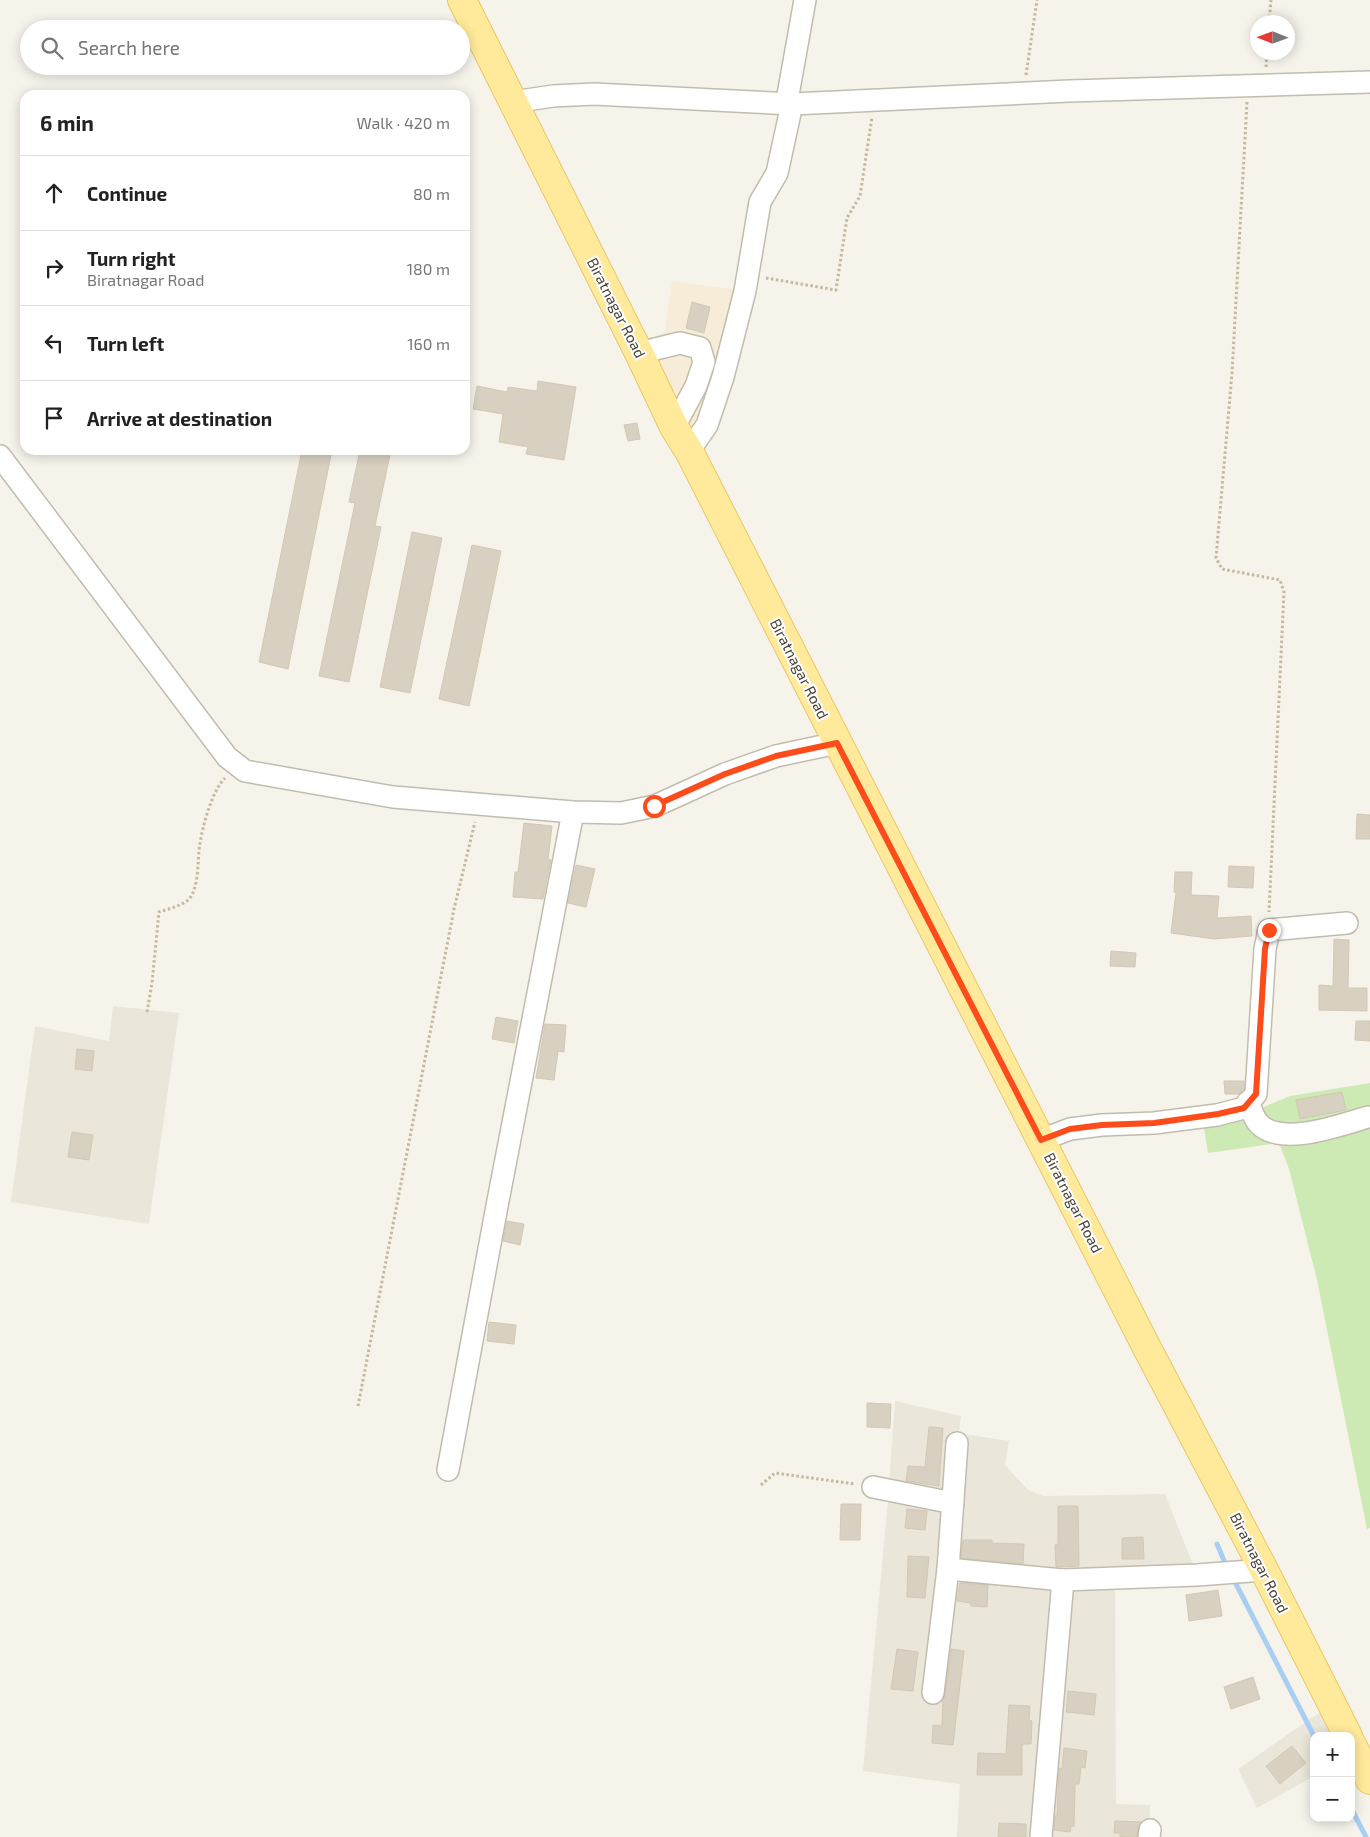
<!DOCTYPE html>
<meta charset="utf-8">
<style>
:root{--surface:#fff;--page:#f2f2f2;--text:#222;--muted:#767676;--line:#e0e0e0}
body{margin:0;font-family:"Exo 2",sans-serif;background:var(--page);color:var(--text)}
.controls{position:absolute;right:15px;bottom:15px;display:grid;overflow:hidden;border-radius:10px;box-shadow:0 2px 12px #0003}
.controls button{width:45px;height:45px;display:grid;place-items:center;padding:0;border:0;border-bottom:1px solid var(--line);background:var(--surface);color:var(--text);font:25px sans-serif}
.compass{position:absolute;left:1250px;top:15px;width:45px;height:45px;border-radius:50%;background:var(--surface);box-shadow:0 2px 12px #0003;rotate:271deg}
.stop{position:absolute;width:15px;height:15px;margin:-11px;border:4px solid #fd4c1b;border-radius:50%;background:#fff}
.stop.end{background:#fd4c1b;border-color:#fff;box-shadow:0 1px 5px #0008}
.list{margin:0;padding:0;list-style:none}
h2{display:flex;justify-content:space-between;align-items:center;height:65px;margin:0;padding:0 20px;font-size:21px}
h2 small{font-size:16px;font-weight:400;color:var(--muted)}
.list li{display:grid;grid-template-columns:32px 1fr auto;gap:15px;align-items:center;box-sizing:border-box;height:75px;padding:0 20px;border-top:1px solid var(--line)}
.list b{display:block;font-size:19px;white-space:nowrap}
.list p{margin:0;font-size:16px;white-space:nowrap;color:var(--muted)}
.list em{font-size:16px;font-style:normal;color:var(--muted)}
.icon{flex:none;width:28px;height:28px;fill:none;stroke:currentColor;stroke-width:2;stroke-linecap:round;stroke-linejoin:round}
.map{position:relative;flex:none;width:1370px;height:1837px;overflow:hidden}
.search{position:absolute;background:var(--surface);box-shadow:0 2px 12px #0003;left:20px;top:20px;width:450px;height:55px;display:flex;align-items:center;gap:12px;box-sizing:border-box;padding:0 18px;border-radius:28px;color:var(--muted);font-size:19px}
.panel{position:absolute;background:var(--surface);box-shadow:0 2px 12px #0003;left:20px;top:90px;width:450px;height:365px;border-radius:15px}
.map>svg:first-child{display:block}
</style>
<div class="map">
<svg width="1370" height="1837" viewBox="0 0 1370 1837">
<rect width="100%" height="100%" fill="#f6f3eb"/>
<!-- residential -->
<g fill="#eae6d9">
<path d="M113,1006L179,1013L149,1224L11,1202L35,1026L109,1041Z"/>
<path d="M895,1401L961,1416L959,1433L1009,1441L1005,1465L1028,1490L1043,1496L1165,1494L1197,1575L1115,1577L1116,1804L1150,1805L1149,1837H957L960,1784L863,1771L888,1500Z"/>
<path d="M1332,1704L1348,1736H1314V1776L1257,1808L1238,1769Z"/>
</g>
<!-- commercial -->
<path fill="#f7ecd7" d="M672,281L738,290L701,418L690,435L644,341L665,332Z"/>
<!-- green -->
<path fill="#ceeab4" d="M1370,1083V1528L1367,1529L1317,1280L1289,1169L1279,1143L1208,1153L1202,1116L1254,1111L1290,1096Z"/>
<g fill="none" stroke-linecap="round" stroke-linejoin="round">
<!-- stream -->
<g stroke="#a8cff2" stroke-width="5">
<path d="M1217,1544L1225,1563"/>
<path d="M1235,1582L1314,1736"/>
<path d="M1351,1808L1366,1837"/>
</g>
</g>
<!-- building -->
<g fill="#d8d0c0" stroke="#d3c8b3">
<path d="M692,302L710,307L704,333L686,328Z"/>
<path d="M538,381L576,387L564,460L526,454L528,447L499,442L503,414L473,409L477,386L507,392L508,387L537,391Z"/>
<path d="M637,423L640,439L628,441L624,425Z"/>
<path d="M302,450H332L288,669L259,662Z"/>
<path d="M360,450H391L375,526L381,527L349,682L319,676L355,503L349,502Z"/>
<path d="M412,532L442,538L410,693L380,687Z"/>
<path d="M472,545L501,551L469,706L439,699Z"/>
<path d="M1357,814L1370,815V839H1356Z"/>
<path d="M524,823L552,826L548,859L551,860L543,899L513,897L515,872H518Z"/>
<path d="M576,865L595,869L586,907L568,903Z"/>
<path d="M1229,866L1254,867L1253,888L1228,887Z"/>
<path d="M1175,872H1192L1191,895L1219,896L1217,918L1251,916L1252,936L1214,939L1171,933L1176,892H1174Z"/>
<path d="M1334,939L1349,940L1348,988H1367V1011L1319,1010V985L1333,986Z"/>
<path d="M1111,951L1136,953L1135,967L1110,966Z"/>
<path d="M496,1017L518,1021L514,1043L492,1039Z"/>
<path d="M1356,1021H1370V1041L1355,1040Z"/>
<path d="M545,1024L566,1025L564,1052L558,1051L554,1080L536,1078Z"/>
<path d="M77,1049L94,1051L92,1071L75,1069Z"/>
<path d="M1224,1081H1244V1089L1239,1094H1225Z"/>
<path d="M1342,1092L1346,1110L1300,1119L1296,1100Z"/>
<path d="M72,1132L93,1135L89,1160L68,1157Z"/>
<path d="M507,1221L524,1224L520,1245L503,1241Z"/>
<path d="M489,1322L516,1325L514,1344L487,1341Z"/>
<path d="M867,1403L891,1404L890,1428L867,1427Z"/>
<path d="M929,1427L943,1428L939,1486L906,1481L908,1466L925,1467Z"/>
<path d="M841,1504H861L860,1540H840Z"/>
<path d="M1058,1506H1078L1079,1566L1056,1567L1055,1545L1058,1544Z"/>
<path d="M907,1509L927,1511L925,1530L905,1528Z"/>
<path d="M1143,1537L1144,1559H1122V1538Z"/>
<path d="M963,1540H992V1543L1024,1544L1023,1564L961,1558Z"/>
<path d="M908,1556L929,1557L925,1598L907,1597Z"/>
<path d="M960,1583L988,1585L987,1607L971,1606V1603L957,1601Z"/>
<path d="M1218,1590L1222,1616L1189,1621L1186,1595Z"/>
<path d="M897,1649L918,1652L913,1691L891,1689Z"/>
<path d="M951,1649L964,1651L953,1745L932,1743L933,1725L942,1726L943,1700L945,1694Z"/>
<path d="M1253,1677L1260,1699L1231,1709L1224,1687Z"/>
<path d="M1068,1691L1096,1694L1094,1715L1066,1712Z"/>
<path d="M1009,1705L1030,1706L1029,1720L1032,1721L1031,1744H1022V1775H977L978,1753L1006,1754Z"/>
<path d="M1292,1746L1306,1763L1280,1784L1266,1766Z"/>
<path d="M1064,1748L1087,1751L1085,1768L1081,1767L1079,1784H1075L1074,1826H1071L1070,1832L1054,1830L1055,1816H1057L1059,1768L1062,1769Z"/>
<path d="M1115,1821L1141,1822L1138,1828L1137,1837H1120V1833H1114Z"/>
<path d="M999,1823L1026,1824V1837H998Z"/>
</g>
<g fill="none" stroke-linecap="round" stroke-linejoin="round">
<defs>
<g id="minor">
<path d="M513,102L553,96L594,94L792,104L1069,91L1370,82"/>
<path d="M639,353L680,343L700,348L704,362L696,386L674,427"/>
<path d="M689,451L707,425L723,377L745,291L760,202L777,173L792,104L788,95L805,0"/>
<path d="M0,456L227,757L245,771L393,797L573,812L621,813L655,806L725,774L776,756L837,743"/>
<path d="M1248,1102C1251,1109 1254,1119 1259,1124C1282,1147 1340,1125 1368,1117"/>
<path d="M1041,1140L1070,1129L1102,1125L1154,1123L1217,1115L1244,1108L1256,1094L1265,949L1269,930L1347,923"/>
<path d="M448,1470L497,1206L573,812"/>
<path d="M873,1487L953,1503"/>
<path d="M948,1569L1063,1580L1197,1575L1264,1570"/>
<path d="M933,1693L948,1569L957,1443"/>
<path d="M1041,1837L1063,1580"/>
<path d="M1149,1837L1150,1830"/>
</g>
<g id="major">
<path d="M462,0L639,353L674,427L689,451L1147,1348L1264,1570L1348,1736"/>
<path d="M1351,1743L1370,1780"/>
</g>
</defs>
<!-- minor casing -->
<use href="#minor" stroke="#c2bcad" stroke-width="24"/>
<!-- major casing -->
<use href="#major" stroke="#e6c968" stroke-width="30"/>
<!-- path -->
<g stroke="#c4b99e" stroke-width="3" stroke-dasharray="2.5 2.5" stroke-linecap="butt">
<path d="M1269,22L1271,0"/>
<path d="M1266,67L1267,52"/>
<path d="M1026,75L1037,0"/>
<path d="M1247,102L1232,373L1216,558L1222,569L1280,580L1284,592L1269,912"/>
<path d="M766,278L836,290L847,218L860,196L872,117"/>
<path d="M147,1012L152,983L159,912C168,909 181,906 188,900C200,889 197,858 200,843C203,825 212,791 225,778"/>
<path d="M358,1406L454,909L475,822"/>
<path d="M761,1485L775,1473L855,1484"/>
</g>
<!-- minor -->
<use href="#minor" stroke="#fff" stroke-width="21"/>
<!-- major -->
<use href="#major" stroke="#ffe99b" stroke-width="28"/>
</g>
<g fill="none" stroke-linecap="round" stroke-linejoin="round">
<!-- route -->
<path stroke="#fd4c1b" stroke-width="6" d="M654,806L725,774L776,756L837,743L1041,1140L1070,1129L1102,1125L1154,1123L1218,1114L1244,1108L1256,1094L1265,949L1269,930"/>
</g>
<g text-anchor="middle" stroke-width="4" stroke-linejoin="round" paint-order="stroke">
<!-- street labels -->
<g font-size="15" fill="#4a4438" stroke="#fff">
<text transform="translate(616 308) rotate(63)" y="5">Biratnagar Road</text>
<text transform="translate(799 669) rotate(63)" y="5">Biratnagar Road</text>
<text transform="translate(1073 1203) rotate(63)" y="5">Biratnagar Road</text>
<text transform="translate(1259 1563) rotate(63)" y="5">Biratnagar Road</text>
</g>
</g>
</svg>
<div class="controls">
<button>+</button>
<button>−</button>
</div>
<svg class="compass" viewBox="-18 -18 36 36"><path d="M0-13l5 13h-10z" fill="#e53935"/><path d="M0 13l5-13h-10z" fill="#767676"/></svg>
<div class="stop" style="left:654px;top:806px"></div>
<div class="stop end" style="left:1269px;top:930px"></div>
<div class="search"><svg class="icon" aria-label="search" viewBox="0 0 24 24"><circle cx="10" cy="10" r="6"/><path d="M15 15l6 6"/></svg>Search here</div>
<section class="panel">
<h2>6 min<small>Walk · 420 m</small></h2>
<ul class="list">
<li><svg class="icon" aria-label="ahead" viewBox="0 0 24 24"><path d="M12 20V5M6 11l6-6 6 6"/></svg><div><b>Continue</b></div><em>80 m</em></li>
<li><svg class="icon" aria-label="right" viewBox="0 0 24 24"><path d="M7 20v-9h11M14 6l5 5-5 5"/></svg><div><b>Turn right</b><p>Biratnagar Road</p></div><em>180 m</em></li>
<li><svg class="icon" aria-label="left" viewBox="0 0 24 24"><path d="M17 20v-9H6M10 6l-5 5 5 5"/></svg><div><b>Turn left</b></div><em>160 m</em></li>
<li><svg class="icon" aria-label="arrive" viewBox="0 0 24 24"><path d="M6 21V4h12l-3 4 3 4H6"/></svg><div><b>Arrive at destination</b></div></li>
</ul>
</section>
</div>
